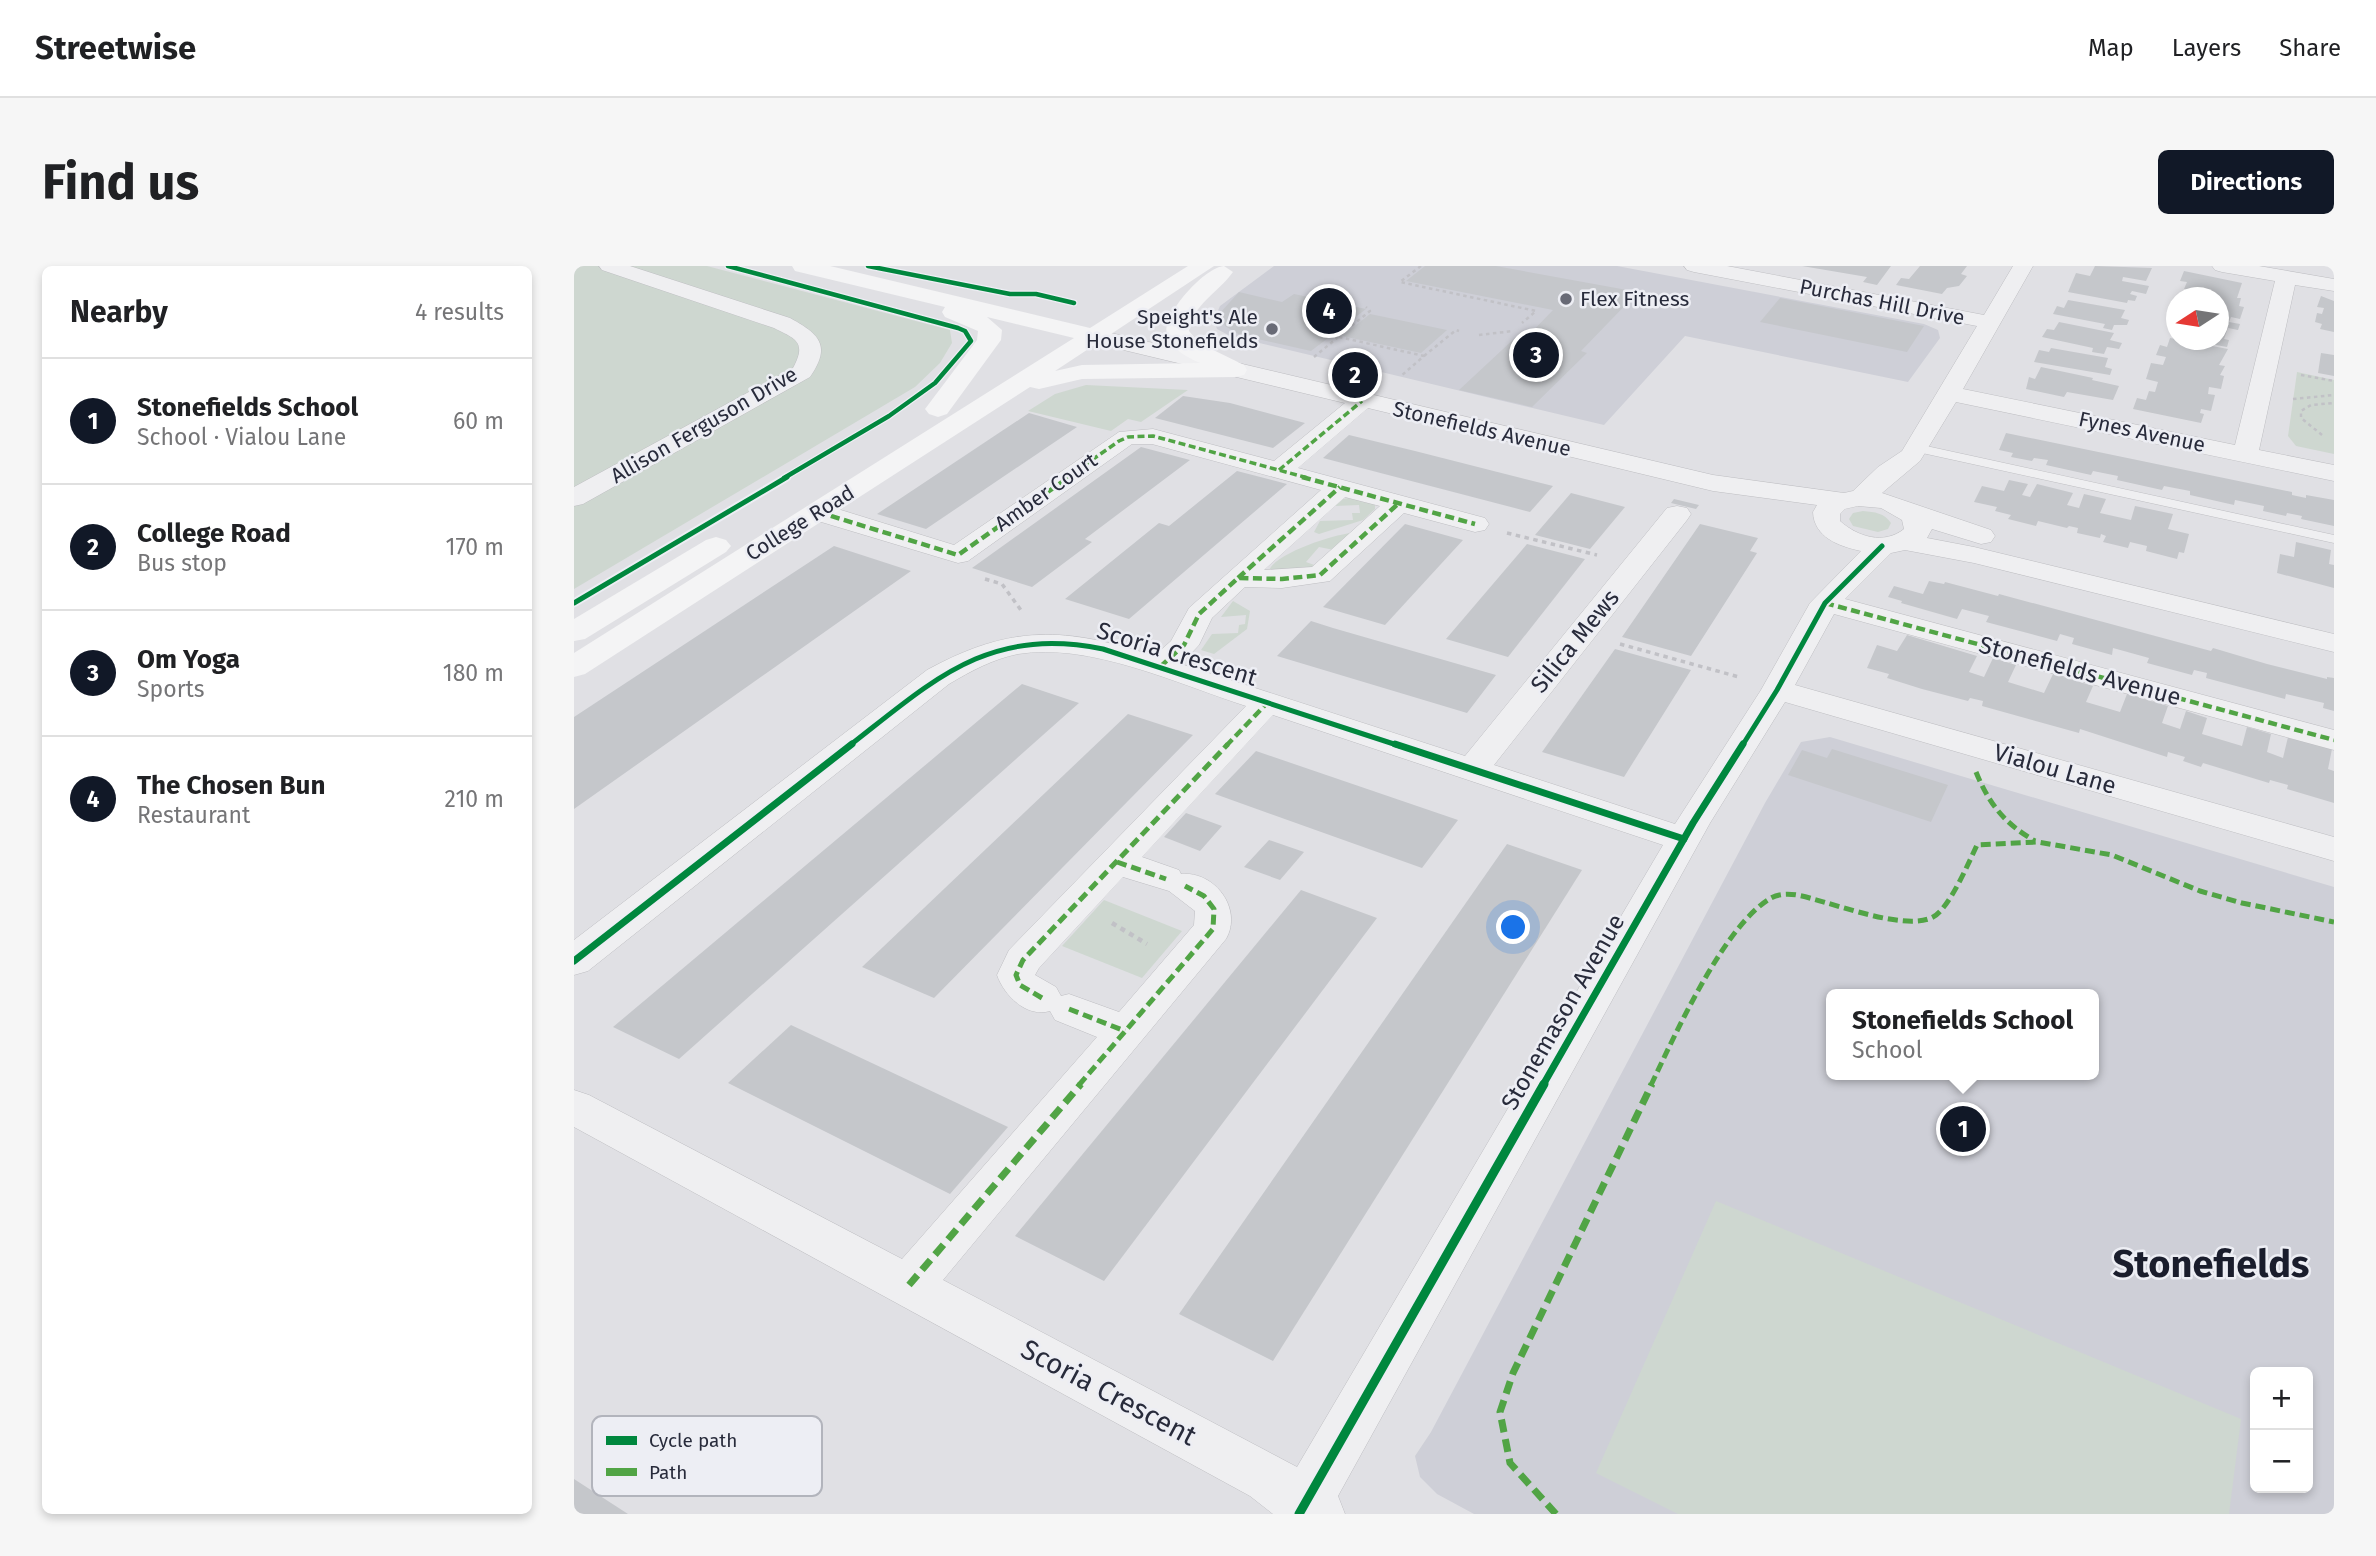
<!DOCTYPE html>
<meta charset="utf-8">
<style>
:root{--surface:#fff;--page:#f6f6f6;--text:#202124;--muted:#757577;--line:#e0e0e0;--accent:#111827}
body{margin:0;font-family:"Fira Sans",sans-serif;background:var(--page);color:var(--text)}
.controls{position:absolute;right:21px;bottom:21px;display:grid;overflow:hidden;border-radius:10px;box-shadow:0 4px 10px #0003}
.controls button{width:63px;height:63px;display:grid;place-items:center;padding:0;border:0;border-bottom:2px solid var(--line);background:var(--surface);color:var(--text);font:35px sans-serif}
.compass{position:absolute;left:1592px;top:21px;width:63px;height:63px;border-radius:50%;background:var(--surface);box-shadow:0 4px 10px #0003;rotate:258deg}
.you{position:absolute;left:940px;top:662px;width:24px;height:24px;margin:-18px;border:5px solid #fff;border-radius:50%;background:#1a73e8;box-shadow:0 0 0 10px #1a73e833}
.badge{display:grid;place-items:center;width:46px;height:46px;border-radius:50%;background:var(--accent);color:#fff;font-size:23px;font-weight:700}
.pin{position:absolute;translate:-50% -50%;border:4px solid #fff;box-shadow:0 2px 7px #0006}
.popup{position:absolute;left:1252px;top:723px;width:273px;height:91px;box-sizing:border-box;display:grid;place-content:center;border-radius:10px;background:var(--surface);filter:drop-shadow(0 2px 5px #0005);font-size:23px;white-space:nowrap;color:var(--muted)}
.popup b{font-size:26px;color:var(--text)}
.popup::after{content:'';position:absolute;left:50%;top:100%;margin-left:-14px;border:14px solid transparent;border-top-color:var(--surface)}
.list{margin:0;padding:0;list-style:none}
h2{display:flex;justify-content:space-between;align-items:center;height:91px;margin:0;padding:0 28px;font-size:30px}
h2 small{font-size:23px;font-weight:400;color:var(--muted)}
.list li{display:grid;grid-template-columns:46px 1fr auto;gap:21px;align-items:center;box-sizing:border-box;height:126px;padding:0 28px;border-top:2px solid var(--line)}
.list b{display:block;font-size:26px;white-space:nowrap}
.list p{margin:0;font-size:23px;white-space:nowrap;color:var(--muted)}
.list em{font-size:23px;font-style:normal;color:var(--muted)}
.map{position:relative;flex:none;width:1760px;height:1248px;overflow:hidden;border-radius:10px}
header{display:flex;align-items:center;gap:42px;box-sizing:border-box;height:98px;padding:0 35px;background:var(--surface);border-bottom:2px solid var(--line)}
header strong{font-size:33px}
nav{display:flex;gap:38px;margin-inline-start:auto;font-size:24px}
.intro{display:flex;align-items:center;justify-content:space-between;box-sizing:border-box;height:168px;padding:0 42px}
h1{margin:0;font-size:49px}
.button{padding:18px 32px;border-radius:10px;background:var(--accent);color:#fff;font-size:24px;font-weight:700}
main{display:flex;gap:42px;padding:0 42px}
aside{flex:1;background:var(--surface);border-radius:10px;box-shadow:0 4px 10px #0003}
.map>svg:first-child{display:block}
</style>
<header>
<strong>Streetwise</strong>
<nav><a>Map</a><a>Layers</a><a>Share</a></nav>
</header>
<div class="intro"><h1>Find us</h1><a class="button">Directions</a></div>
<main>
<aside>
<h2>Nearby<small>4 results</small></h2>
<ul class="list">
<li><span class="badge">1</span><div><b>Stonefields School</b><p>School · Vialou Lane</p></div><em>60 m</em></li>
<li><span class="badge">2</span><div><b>College Road</b><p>Bus stop</p></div><em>170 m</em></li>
<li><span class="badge">3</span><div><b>Om Yoga</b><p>Sports</p></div><em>180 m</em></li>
<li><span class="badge">4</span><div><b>The Chosen Bun</b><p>Restaurant</p></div><em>210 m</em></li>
</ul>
</aside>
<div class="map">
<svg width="1760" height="1248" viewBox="0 0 1760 1248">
<rect width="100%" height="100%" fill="#e0e0e4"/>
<!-- built -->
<g fill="#cecfd7" fill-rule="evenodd">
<path d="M700,0H1043L1350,58L1364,64L1366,72L1334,116L1111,70L1030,159L656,70L643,63L640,54L646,40Z"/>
<path d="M1256,471L1760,621V1248H900L863,1228L846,1211L841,1190L857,1166L1191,537L1227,476ZM1258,728H1520V809H1258ZM1681,1106H1734V1222H1681Z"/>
</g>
<!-- green -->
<g fill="#ced7d0">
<path d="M0,0H133L376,64L378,77L366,97L341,121L0,323Z"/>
<path d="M1723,106L1760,114V188L1722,180L1714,170Z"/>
<path d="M512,119L614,124L567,156L554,153L537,165L454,145L481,128Z"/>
<path d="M779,231L801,238V243L789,254L745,268L740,266L746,255L779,254L778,247H786L785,239L761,240L769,233Z"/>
<path d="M1289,245C1301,246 1310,247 1317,257L1314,263L1304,266L1279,260L1275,253L1279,247Z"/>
<path d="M777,267L760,284L745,281L732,296L743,300L731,304H695C703,287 758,269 777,267Z"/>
<path d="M659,335L676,345L673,363L640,388L627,384L638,368L664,367L665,359L671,358L672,349L647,351Z"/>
<path d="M530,634L608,665L568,712L488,680Z"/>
<path d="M1142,935L1667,1153L1655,1248H1104L1022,1207Z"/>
</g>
<!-- building -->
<g fill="#c5c7cb">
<path d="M851,0H922L1064,26L1007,85L1013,87L958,141L885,124L943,70L952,72L979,44L832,15Z"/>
<path d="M1228,0H1317L1303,19L1289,16L1293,11Z"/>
<path d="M1346,0H1393L1387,8L1393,10L1385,20L1373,22L1368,28L1322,19L1327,12L1335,13Z"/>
<path d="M1521,0L1578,2L1572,15L1549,11L1548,15L1575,20L1572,28L1558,25L1556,28L1563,30L1561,35L1554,34L1553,37L1494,26L1502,7L1516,10Z"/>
<path d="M1610,5L1668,17L1663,32H1667L1665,40L1670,41L1666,53L1657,51L1655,56L1666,58L1664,64L1654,62L1650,73L1655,74L1653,81L1620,75L1644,74V32H1614L1617,25L1610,23L1613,16L1606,15Z"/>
<path d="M665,26L708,36L720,28L792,43L737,85L666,69L651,60L646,47Z"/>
<path d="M1747,30L1760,35V66L1746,63L1748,58L1741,56L1743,47L1748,48L1750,42L1743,41Z"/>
<path d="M1206,32L1350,60L1333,86L1186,56Z"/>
<path d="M1494,34L1551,44L1547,52L1555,54L1553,59H1540L1538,64L1529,62L1531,58L1479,48L1483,40L1490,42Z"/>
<path d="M796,48L873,64L847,87L768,70Z"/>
<path d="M1485,56L1540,67L1536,74L1548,77L1545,83L1533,81L1530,88L1518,86L1519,82L1468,71L1473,63L1480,64Z"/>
<path d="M1596,72L1654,83L1645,99L1651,100L1646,109L1650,110L1647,123L1635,121L1634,128L1641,129L1637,145L1627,143L1626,147L1630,148L1627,157L1559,143L1563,132L1572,134L1575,125L1581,126L1584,116L1572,113L1577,97L1589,99L1592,91L1582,89L1586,79L1593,81Z"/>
<path d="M1477,82L1534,92L1531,101L1538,103L1536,109L1460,96L1465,84L1475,86Z"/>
<path d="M1747,87L1760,89V110L1744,107Z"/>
<path d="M1467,101L1519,112L1518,114L1545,120L1539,134L1493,126L1490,131L1452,123L1455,111L1461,113Z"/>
<path d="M609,130L656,137L731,157L699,182L581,152Z"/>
<path d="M455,147L503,161L352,263L303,248Z"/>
<path d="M1432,167L1718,226V229L1732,232V229L1760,234V260L1727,253L1728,250L1713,247L1712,250L1689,245L1690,240L1661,234L1660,239L1616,229V225L1590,220L1588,224L1543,214L1544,210L1519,205L1517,209L1472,199L1474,194L1460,192L1458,195L1437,191L1439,187L1425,184Z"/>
<path d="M775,169L841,185L979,220L956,246L749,192Z"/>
<path d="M567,181L616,194L511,273L518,276L458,321L398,302Z"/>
<path d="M663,205L713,218L555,353L491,333L585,257L595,260Z"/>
<path d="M1435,214L1454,218L1448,229L1456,231L1463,218L1499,227L1493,239L1505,242L1510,228L1532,233L1526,247L1557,254L1561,240L1599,248L1594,263L1615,268L1610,287L1605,286L1603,293L1572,285L1573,280L1556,276L1554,282L1529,276L1532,270L1527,268L1526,272L1503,267L1504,262L1495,260L1493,262L1464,255L1462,260L1434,253L1437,249L1421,245L1423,241L1400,236L1408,220L1430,225Z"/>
<path d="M997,227L1051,241L1016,283L961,269Z"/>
<path d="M1100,233L1125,239L1122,243L1097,237Z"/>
<path d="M831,258L889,274L811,359L749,341Z"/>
<path d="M1126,258L1184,272L1176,285L1183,287L1117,390L1048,371Z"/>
<path d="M1722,276L1757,284L1755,298L1760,299V322L1703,307L1706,288L1720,291Z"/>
<path d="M953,278L1011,293L934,391L872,373Z"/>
<path d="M260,280L337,305L0,543V451Z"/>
<path d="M1355,315L1370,318L1371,316L1424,330L1425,328L1637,385L1639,382L1693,398L1753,413V411L1760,412V445L1749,442L1750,437L1712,428L1711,433L1632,412L1633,407L1620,404L1618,409L1573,397L1575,392L1539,382L1538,389L1498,378L1500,372L1486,368L1483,375L1412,356L1415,350L1388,343L1383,353L1327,337L1328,335L1314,331L1320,320L1349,328Z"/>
<path d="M737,355L759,362L922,409L893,447L703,390Z"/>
<path d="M1333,369L1403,390L1395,406L1410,411L1419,392L1442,399L1434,416L1470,427L1479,408L1519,420L1512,436L1546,446L1553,428L1594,440L1588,457L1606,463L1612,445L1633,452L1628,468L1668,480L1673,461L1697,468L1693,486L1709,492L1714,471L1758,483L1754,503L1760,505V537L1713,523L1714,519L1696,514L1695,517L1629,497L1627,501L1609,495L1611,491L1594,486L1593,491L1506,463L1505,467L1408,440L1409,435L1396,432L1394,435L1348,423L1313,412L1315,408L1293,402L1303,379L1323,385Z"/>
<path d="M1041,383L1117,404L1050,511L968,486Z"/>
<path d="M448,418L505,437L105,793L39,761Z"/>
<path d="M554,448L619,469L360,732L288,701Z"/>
<path d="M1258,483L1374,519L1357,556L1214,509L1228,484L1253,492Z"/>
<path d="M682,485L884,554L848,602L641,528Z"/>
<path d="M612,547L648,560L626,585L590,571Z"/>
<path d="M695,574L730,586L706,614L670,601Z"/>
<path d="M933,578L1008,604L699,1095L605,1048Z"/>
<path d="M727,624L803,652L530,1015L441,970Z"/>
<path d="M217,759L434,861L376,928L154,817Z"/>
<path d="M0,1213L54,1248H0Z"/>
</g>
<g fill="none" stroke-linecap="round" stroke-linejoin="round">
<defs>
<path id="lane" d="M1343,178L1760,269V277L1339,185V179Z"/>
<g id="street">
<path d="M25,0H56L216,52C245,68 258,79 236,111L9,238L0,240V221L219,102C233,76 222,73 200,62L28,4Z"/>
<path d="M1110,0H1153L1410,49L1439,0H1459L1389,123L1661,179L1701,15L1648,6L1641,4L1638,0H1685L1760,13V25L1721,19L1685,184L1760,199V215L1382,136L1346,195L1308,227L1417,264L1421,270L1417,276L1407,278L1358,263L1353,272L1400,281L1760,368V386L1400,297L1331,284L1317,287L1271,333L1760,464V484L1260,348L1221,419L1760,571V595L1211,436L1136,557L764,1230L771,1248H699L676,1230L0,861V824L15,829L328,993L523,771L481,754L476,745C452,752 430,729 423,709L435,684L672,440C604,418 515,376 444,388C419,393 397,405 375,418L14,705L0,709V674L353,404C437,358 492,361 580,390L597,375L615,342L747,224L578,178H558L394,295L384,297L234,252L231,246L234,240L244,238L254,240L380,279L545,166L579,163L700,195L771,137L512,75L509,70L512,65L520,63L1139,209L1270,227L1279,225L1304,201L1328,185L1403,60L1120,6L1113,4ZM794,142L1139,225L1243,239L1239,246C1240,271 1264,280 1287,285L1236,337L1187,424L1101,558L920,499L1113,254L1117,248L1113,242L1103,240L1093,242L891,490L607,398L625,379L638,352L671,321L708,322L756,315L830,247L901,266L911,264L915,258L911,252L724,202ZM771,231L806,240L738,301L690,304ZM1284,240L1307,242L1328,254L1330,263C1310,279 1284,271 1266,255V248L1271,243ZM699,449L1089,579L723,1201L369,1014L652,673C669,643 641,605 607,608L605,604L568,591ZM549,611L595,625L621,645L620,659L545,746L495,728L487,730L482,721L461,709L465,702Z"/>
</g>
</defs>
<!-- lane casing -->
<use href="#lane" stroke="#bebec2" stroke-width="1"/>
<!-- street casing -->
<use href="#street" stroke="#bebec2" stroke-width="1"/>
<!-- path-far2 -->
<g stroke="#c1c1c6" stroke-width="2.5" stroke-dasharray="3.5 3.5" stroke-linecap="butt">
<path d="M847,0L826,16L962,45L948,57"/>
<path d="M905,69L939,65"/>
<path d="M765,71L850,90L827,110"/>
<path d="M850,90L882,64L885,65"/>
<path d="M740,91L796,45L792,41"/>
<path d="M1727,109L1760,115"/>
<path d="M1719,133L1760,129"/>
<path d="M1748,169L1727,152V145L1737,139L1760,137"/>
</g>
<!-- path-far1 -->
<g stroke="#c1c1c6" stroke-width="3.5" stroke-dasharray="4.5 4.5" stroke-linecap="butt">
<path d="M933,267L1023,289"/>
<path d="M411,313L428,318L449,347"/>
<path d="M1046,378L1165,411"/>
</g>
<!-- path -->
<path stroke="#c1c1c6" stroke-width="4.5" stroke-dasharray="5 5" stroke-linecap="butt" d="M538,657L573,678"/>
<!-- lane -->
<use href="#lane" fill="#efeff1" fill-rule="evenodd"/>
<!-- street -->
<use href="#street" fill="#efeff1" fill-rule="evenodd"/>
<!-- secondary -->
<g fill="#f4f4f5" fill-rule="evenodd">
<path d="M218,0H256L516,62L614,0H640L481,105L508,99L626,97C613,91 597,83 593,69C587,49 631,1 650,0L659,6C644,27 619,38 615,65L625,77L670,99L673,104L670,109L661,111L508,113L465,123L456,121L11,408L0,411V387L500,72L413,51L428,64L427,74L373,148L364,151L355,148L351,143L403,74L404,65L371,51L368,46L371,41L221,5Z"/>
<path d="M142,271L152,274L157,280L152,286L11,373L0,375V353L132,274Z"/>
</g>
<!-- quiet-far3 -->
<g stroke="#51a445" stroke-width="3.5" stroke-dasharray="7 3.5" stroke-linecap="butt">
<path d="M705,204L788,135"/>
<path d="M492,212L545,175L554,171L579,170L734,212"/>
</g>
<!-- quiet-far2 -->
<g stroke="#51a445" stroke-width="4.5" stroke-dasharray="9 4.5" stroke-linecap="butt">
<path d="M728,211L901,258"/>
<path d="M244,246L384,289L495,211"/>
<path d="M664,312L766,221"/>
<path d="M1251,337L1760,474"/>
<path d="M586,401L610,379L625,348L664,312L708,313L746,309L825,237"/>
<path d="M652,480L694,436"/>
</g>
<!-- quiet-far1 -->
<g stroke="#51a445" stroke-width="5" stroke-dasharray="10 5" stroke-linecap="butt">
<path d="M1402,506C1415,538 1431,558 1461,575"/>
<path d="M543,596L592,613"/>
<path d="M468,732L446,719L442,709L449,694L654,478"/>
<path d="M495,743L551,765"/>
<path d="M505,819L639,663L640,643L630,630L611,620"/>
<path d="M1077,819C1101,769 1150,659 1197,632C1210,625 1226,629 1239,633C1267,640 1333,665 1359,651C1375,643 1395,596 1403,579L1464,576L1538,589L1626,625L1668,637L1760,656"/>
</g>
<!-- quiet -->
<g stroke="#51a445" stroke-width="7" stroke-dasharray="13 7" stroke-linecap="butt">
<path d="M335,1019L507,818"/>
<path d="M982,1248L936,1197L926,1146L939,1107L1078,818"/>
</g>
<defs>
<g id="cycleway-far3">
<path d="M154,0L384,62L391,65L397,75L361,117L315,150L210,212"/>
<path d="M294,0L436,28H462L500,37"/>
</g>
<g id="cycleway-far2">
<path d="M0,337L213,211"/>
<path d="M275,480C360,414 413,360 529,383L826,480"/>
<path d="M1168,480L1203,424L1251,337L1308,280"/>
</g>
<g id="cycleway-far1">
<path d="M821,478L1110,573"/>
<path d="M0,695L278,478"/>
<path d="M969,819L1119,557L1169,478"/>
</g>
<path id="cycleway" d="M725,1248L970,818"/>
</defs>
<!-- cycleway-far3 casing -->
<use href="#cycleway-far3" stroke="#edeef4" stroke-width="7"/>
<!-- cycleway-far2 casing -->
<use href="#cycleway-far2" stroke="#edeef4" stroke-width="9"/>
<!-- cycleway-far1 casing -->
<use href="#cycleway-far1" stroke="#edeef4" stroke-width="11"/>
<!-- cycleway casing -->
<use href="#cycleway" stroke="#edeef4" stroke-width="13"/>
<!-- cycleway-far3 -->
<use href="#cycleway-far3" stroke="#00873e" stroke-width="4.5"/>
<!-- cycleway-far2 -->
<use href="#cycleway-far2" stroke="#00873e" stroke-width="5"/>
<!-- cycleway-far1 -->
<use href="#cycleway-far1" stroke="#00873e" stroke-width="7"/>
<!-- cycleway -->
<use href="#cycleway" stroke="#00873e" stroke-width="9"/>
</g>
<!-- markers -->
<g fill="#686a76" stroke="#edeef4" stroke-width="2.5">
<circle cx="992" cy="33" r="7"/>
<circle cx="698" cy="63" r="7"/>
</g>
<g text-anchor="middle" stroke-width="5" stroke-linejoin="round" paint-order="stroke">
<!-- far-poi labels -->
<g font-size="21" fill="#282b3b" stroke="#edeef4" text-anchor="start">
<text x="1006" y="40">Flex Fitness</text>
<text x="684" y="58" text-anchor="end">Speight's Ale<tspan x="684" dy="24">House Stonefields</tspan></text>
</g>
<!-- far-street labels -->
<g font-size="21" fill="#282b3b" stroke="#edeef4">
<text transform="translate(1308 36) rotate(11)" y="7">Purchas Hill Drive</text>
<text transform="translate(130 159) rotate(-30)" y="7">Allison Ferguson Drive</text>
<text transform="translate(908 163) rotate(13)" y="7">Stonefields Avenue</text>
<text transform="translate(1568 166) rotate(12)" y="7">Fynes Avenue</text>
<text transform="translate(472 226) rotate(-35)" y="7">Amber Court</text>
<text transform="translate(226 257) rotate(-32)" y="7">College Road</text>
</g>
<!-- street labels -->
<g font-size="24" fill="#282b3b" stroke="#edeef4">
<text transform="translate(1001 375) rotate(-51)" y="8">Silica Mews</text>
<text transform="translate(603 388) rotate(17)" y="8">Scoria Crescent</text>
<text transform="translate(1506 405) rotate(15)" y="8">Stonefields Avenue</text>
<text transform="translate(1481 503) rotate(16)" y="8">Vialou Lane</text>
<text transform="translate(989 746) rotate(-60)" y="8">Stonemason Avenue</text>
</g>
<!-- near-street labels -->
<g font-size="28" fill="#282b3b" stroke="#edeef4">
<text transform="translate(535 1126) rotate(28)" y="10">Scoria Crescent</text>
</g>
<!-- near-district labels -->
<g font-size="38" font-weight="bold" fill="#1a1d2c" stroke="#edeef4">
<text x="1637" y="1011">Stonefields</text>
</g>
</g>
<!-- legend -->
<rect x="18" y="1150" width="230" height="80" rx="10" fill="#edeef4" stroke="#b2b4bc" stroke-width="2"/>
<rect x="32" y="1170" width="31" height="9" fill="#00873e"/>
<rect x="32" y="1202" width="31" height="8" fill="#51a445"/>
<g font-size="19" fill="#282b3b">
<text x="75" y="1181">Cycle path</text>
<text x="75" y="1213">Path</text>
</g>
</svg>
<div class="controls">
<button>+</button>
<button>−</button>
</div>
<svg class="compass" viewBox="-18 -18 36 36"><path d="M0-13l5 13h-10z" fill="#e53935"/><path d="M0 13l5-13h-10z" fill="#757577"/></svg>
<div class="you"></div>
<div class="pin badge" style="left:1389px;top:863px">1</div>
<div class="popup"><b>Stonefields School</b>School</div>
<div class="pin badge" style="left:781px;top:109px">2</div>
<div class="pin badge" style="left:962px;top:89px">3</div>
<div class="pin badge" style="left:755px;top:45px">4</div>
</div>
</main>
